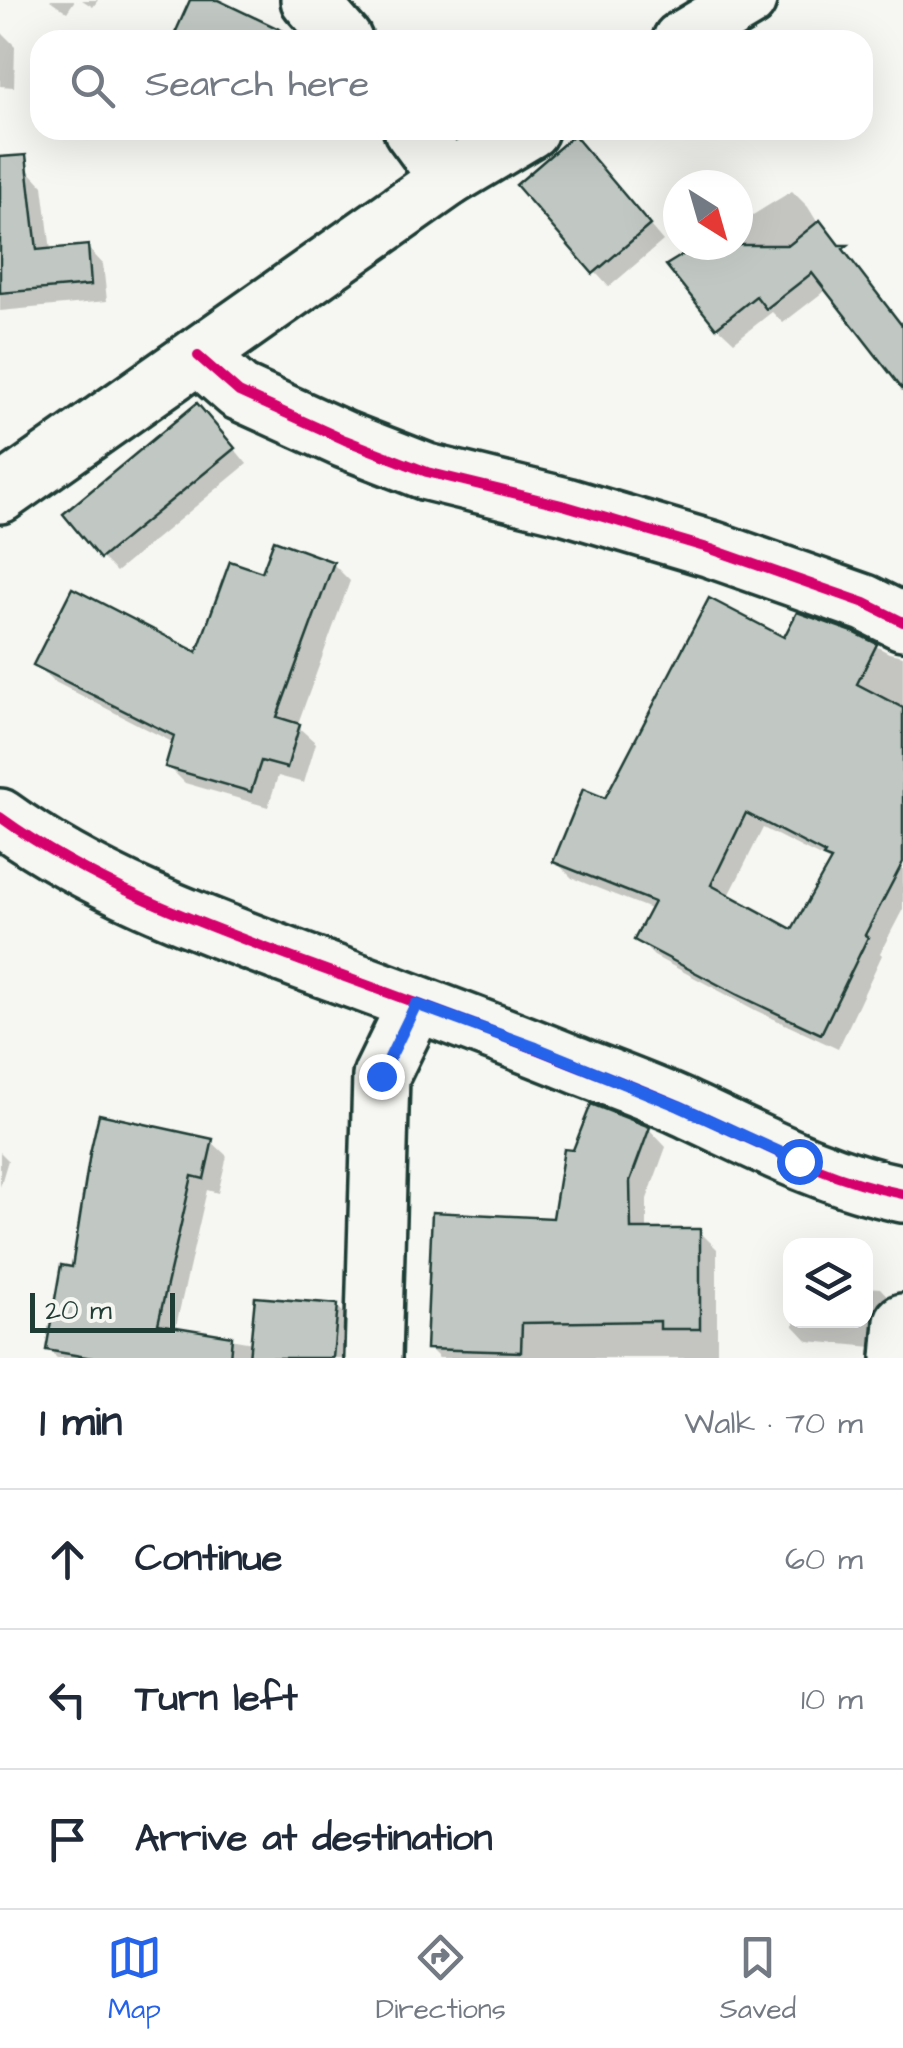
<!DOCTYPE html>
<meta charset="utf-8">
<style>
:root{--surface:#fff;--page:#f6f6f7;--text:#1f2937;--muted:#747a83;--line:#e0e1e3;--accent:#2563eb}
body{margin:0;font-family:"Architects Daughter",sans-serif;background:var(--page);color:var(--text)}
.controls{position:absolute;right:30px;bottom:30px;display:grid;overflow:hidden;border-radius:20px;box-shadow:0 10px 40px #0002}
.controls button{width:90px;height:90px;display:grid;place-items:center;padding:0;border:0;border-bottom:2px solid var(--line);background:var(--surface);color:var(--text);font:50px sans-serif}
.compass{position:absolute;left:663px;top:170px;width:90px;height:90px;border-radius:50%;background:var(--surface);box-shadow:0 10px 40px #0002;rotate:143deg}
.scale{position:absolute;left:30px;bottom:25px;width:145px;box-sizing:border-box;padding-left:10px;border:5px solid #1f3d34;border-top:0;font-size:28px;line-height:35px;white-space:nowrap;color:#1f3d34;-webkit-text-stroke:8px #f6f6f2;paint-order:stroke}
.stop{position:absolute;width:30px;height:30px;margin:-22px;border:8px solid #2563eb;border-radius:50%;background:#fff}
.stop.end{background:#2563eb;border-color:#fff;box-shadow:0 2px 10px #0008}
.list{margin:0;padding:0;list-style:none}
h2{display:flex;justify-content:space-between;align-items:center;height:130px;margin:0;padding:0 40px;font-size:42px}
h2 small{font-size:32px;font-weight:400;color:var(--muted)}
.list li{display:grid;grid-template-columns:65px 1fr auto;gap:30px;align-items:center;box-sizing:border-box;height:140px;padding:0 40px;border-top:2px solid var(--line)}
.list b{display:block;font-size:38px;white-space:nowrap}
.list em{font-size:32px;font-style:normal;color:var(--muted)}
.icon{flex:none;width:55px;height:55px;fill:none;stroke:currentColor;stroke-width:2;stroke-linecap:round;stroke-linejoin:round}
.map{position:relative;flex:none;width:903px;height:1358px;overflow:hidden}
.search{position:absolute;background:var(--surface);box-shadow:0 10px 40px #0002;left:30px;right:30px;top:30px;height:110px;display:flex;align-items:center;gap:25px;box-sizing:border-box;padding:0 35px;border-radius:30px;color:var(--muted);font-size:38px}
.sheet{height:550px;background:var(--surface)}
nav{display:flex;justify-content:space-around;align-items:center;box-sizing:border-box;height:140px;border-top:2px solid var(--line);background:var(--surface);font-size:28px;color:var(--muted)}
nav a{display:grid;justify-items:center;gap:5px}
nav .on{color:var(--accent)}
.map>svg:first-child{display:block}
</style>
<div class="map">
<svg width="903" height="1358" viewBox="0 0 903 1358">
<rect width="100%" height="100%" fill="#f6f6f2"/>
<filter id="ink" filterUnits="userSpaceOnUse"><feTurbulence type="fractalNoise" baseFrequency=".01" numOctaves="2"/><feDisplacementMap in="SourceGraphic" scale="20" xChannelSelector="R" yChannelSelector="G"/><feConvolveMatrix kernelMatrix="1 2 1 2 8 2 1 2 1" color-interpolation-filters="sRGB"/></filter>
<g filter="url(#ink)">
<!-- shadow -->
<g fill="#0003" fill-rule="evenodd">
<path d="M50,0H75L67,12Z"/>
<path d="M82,0H98L93,7Z"/>
<path d="M0,31L15,46L14,87L0,86Z"/>
<path d="M588,153L663,241L609,287L595,272Z"/>
<path d="M27,169L43,186L51,251L87,247L103,264L107,301L0,311V172Z"/>
<path d="M792,191L808,207L819,225L820,224L836,240L903,326V386L827,289L783,323L772,312L734,342L718,327L670,266L704,245H738V224Z"/>
<path d="M211,420L247,464L116,572L102,558Z"/>
<path d="M333,564L350,581L297,726L316,743L304,783L278,776L268,807L185,783L168,766L174,743L53,681L36,664L198,656L263,575Z"/>
<path d="M852,634L889,653L903,656V909L880,953L882,955L838,1049L757,1011L654,956L637,939L653,910L572,878L556,862L607,802L785,640ZM763,828L832,863L793,932L728,898Z"/>
<path d="M649,1129L666,1147L647,1199V1231H699L717,1249V1358H439L429,1348L556,1220L574,1153Z"/>
<path d="M211,1141L227,1156L218,1193L207,1190L175,1330L253,1343L337,1306L352,1322L349,1358H57L48,1349L74,1270Z"/>
<path d="M0,1152L8,1160L0,1187Z"/>
<path d="M866,1287L880,1288L894,1303L884,1348L808,1341L794,1326V1320H866Z"/>
</g>
<!-- building -->
<g fill="#c1c8c3" stroke="#1f3d34" stroke-width="2.5" fill-rule="evenodd">
<path d="M190,0H218L302,40H172Z"/>
<path d="M574,135L650,225L593,274L516,185Z"/>
<path d="M26,155L37,250L88,245L91,285L0,293V157Z"/>
<path d="M820,220L839,245H848L843,249L903,327V390L812,273L766,309L756,296L716,328L666,265L699,245H789Z"/>
<path d="M197,403L235,448L100,559L63,514Z"/>
<path d="M274,540L334,562L277,717L300,724L287,768L261,761L251,792L165,767L174,736L33,665L72,588L197,652L230,561L262,572Z"/>
<path d="M709,598L784,637L797,612L853,632L877,644L857,684L903,708V862L865,935L868,937L821,1034L738,995L634,940L654,902L553,862L583,789L605,798ZM746,813L825,854L823,857L831,860L792,929L711,885Z"/>
<path d="M591,1104L650,1127L630,1181L631,1229H700V1329H660V1321L522,1323L521,1352L426,1349L432,1212L553,1218L564,1149L573,1150Z"/>
<path d="M99,1114L213,1139L204,1179L192,1176L158,1324L232,1336L230,1358H92L46,1350L61,1265L72,1267L90,1153Z"/>
<path d="M255,1297L338,1304L333,1358H249Z"/>
</g>
<g fill="none" stroke-linecap="round" stroke-linejoin="round">
<defs>
<g id="minor">
<path d="M309,0L344,40"/>
<path d="M681,40L748,0"/>
<path d="M412,130L448,179"/>
<path d="M198,356L239,392L345,440L427,472L566,506L711,549L865,603L903,622"/>
<path d="M0,495L448,179L530,130"/>
<path d="M0,817C91,883 196,922 301,961C389,993 477,1025 564,1060C604,1076 645,1090 684,1108C756,1141 826,1179 903,1194"/>
<path d="M373,1358L381,1076L416,1004"/>
<path d="M900,1358L903,1322"/>
</g>
</defs>
<!-- minor casing -->
<use href="#minor" stroke="#1f3d34" stroke-width="62"/>
<!-- minor -->
<use href="#minor" stroke="#f6f6f2" stroke-width="55"/>
<defs>
<g id="cycleway">
<path d="M198,356L239,392L345,440L427,472L566,506L711,549L865,603L903,622"/>
<path d="M0,817C91,883 196,922 301,961C389,993 477,1025 564,1060C604,1076 645,1090 684,1108C756,1141 826,1179 903,1194"/>
</g>
</defs>
<!-- cycleway casing -->
<use href="#cycleway" stroke="#f6f6f2" stroke-width="16"/>
<!-- cycleway -->
<use href="#cycleway" stroke="#d6006c" stroke-width="10"/>
</g>
</g>
<g fill="none" stroke-linecap="round" stroke-linejoin="round" filter="url(#ink)">
<!-- route -->
<path stroke="#2563eb" stroke-width="12" d="M381,1076L416,1004L536,1048L679,1106L799,1161"/>
</g>
</svg>
<div class="controls">
<button><svg class="icon" aria-label="layers" viewBox="0 0 24 24"><path d="M12 4l9 5-9 5-9-5zM3 14l9 5 9-5"/></svg></button>
</div>
<svg class="compass" viewBox="-18 -18 36 36"><path d="M0-13l5 13h-10z" fill="#e53935"/><path d="M0 13l5-13h-10z" fill="#747a83"/></svg>
<div class="scale">20 m</div>
<div class="stop" style="left:799px;top:1161px"></div>
<div class="stop end" style="left:381px;top:1076px"></div>
<div class="search"><svg class="icon" aria-label="search" viewBox="0 0 24 24"><circle cx="10" cy="10" r="6"/><path d="M15 15l6 6"/></svg>Search here</div>
</div>
<section class="sheet">
<h2>1 min<small>Walk · 70 m</small></h2>
<ul class="list">
<li><svg class="icon" aria-label="ahead" viewBox="0 0 24 24"><path d="M12 20V5M6 11l6-6 6 6"/></svg><div><b>Continue</b></div><em>60 m</em></li>
<li><svg class="icon" aria-label="left" viewBox="0 0 24 24"><path d="M17 20v-9H6M10 6l-5 5 5 5"/></svg><div><b>Turn left</b></div><em>10 m</em></li>
<li><svg class="icon" aria-label="arrive" viewBox="0 0 24 24"><path d="M6 21V4h12l-3 4 3 4H6"/></svg><div><b>Arrive at destination</b></div></li>
</ul>
</section>
<nav>
<a class="on"><svg class="icon" aria-label="map" viewBox="0 0 24 24"><path d="M3 6l6-2 6 2 6-2v14l-6 2-6-2-6 2zM9 4v14M15 6v14"/></svg>Map</a>
<a><svg class="icon" aria-label="directions" viewBox="0 0 24 24"><path d="M12 3l9 9-9 9-9-9zM9 14v-3h6M13 9l2 2-2 2"/></svg>Directions</a>
<a><svg class="icon" aria-label="saved" viewBox="0 0 24 24"><path d="M7 4h10v16l-5-4-5 4z"/></svg>Saved</a>
</nav>
